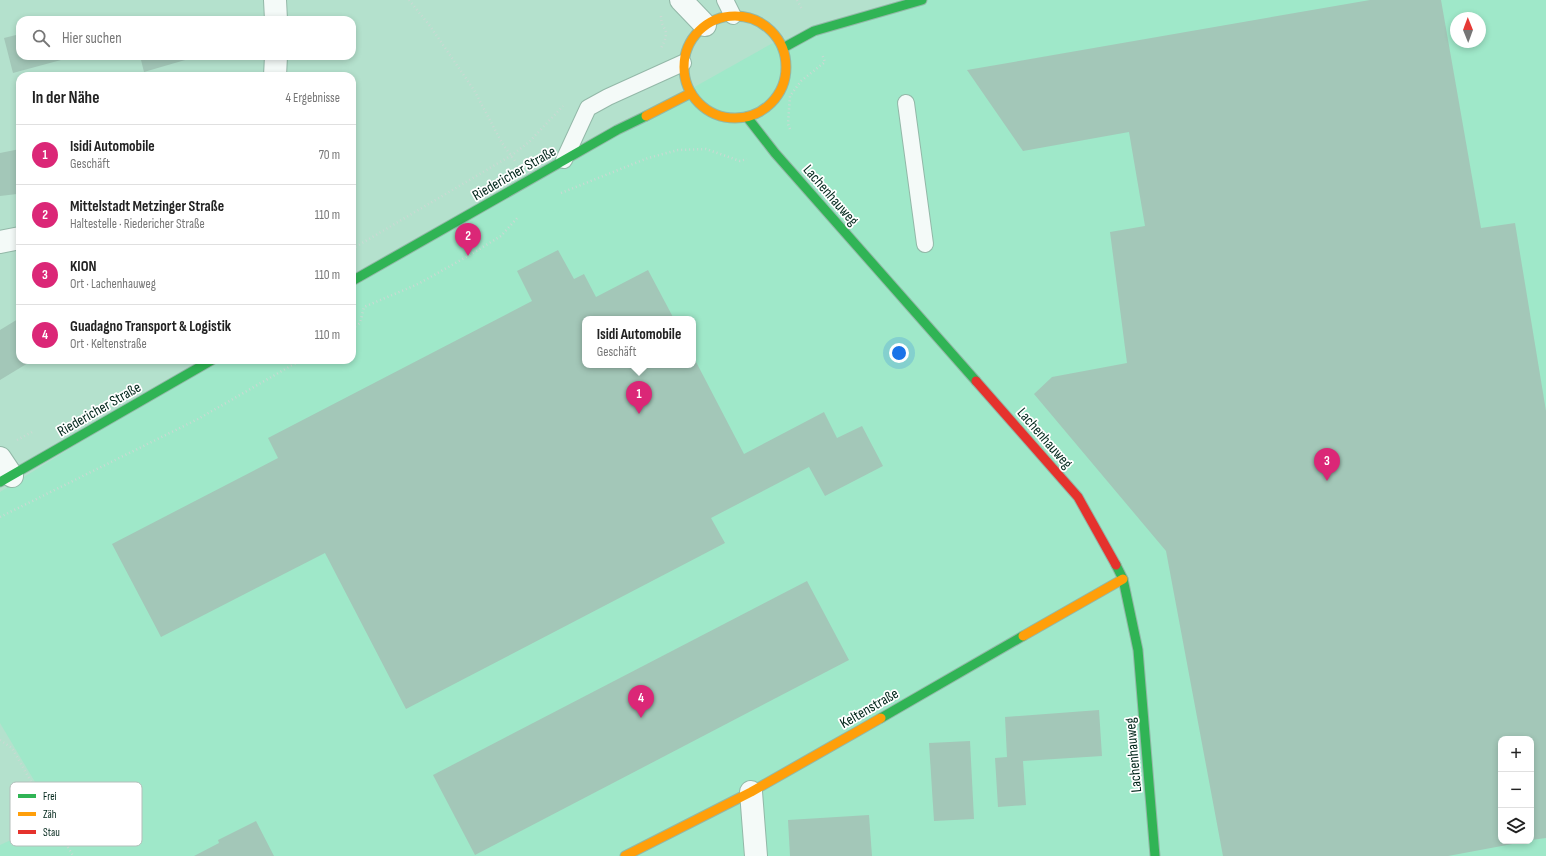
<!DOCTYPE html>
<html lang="de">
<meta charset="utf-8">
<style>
:root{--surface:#fff;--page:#f6f6f6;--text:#222;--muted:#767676;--line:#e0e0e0;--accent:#db2777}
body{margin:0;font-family:"Sofia Sans Condensed",sans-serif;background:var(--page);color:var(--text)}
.controls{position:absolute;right:12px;bottom:12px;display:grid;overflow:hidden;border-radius:8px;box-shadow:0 2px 6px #0003}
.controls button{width:36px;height:36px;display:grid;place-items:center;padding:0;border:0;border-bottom:1px solid var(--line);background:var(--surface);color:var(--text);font:20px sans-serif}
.compass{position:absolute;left:1450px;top:12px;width:36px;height:36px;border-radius:50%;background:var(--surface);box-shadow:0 2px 6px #0003;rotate:359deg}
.you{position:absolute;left:899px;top:353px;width:14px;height:14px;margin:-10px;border:3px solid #fff;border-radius:50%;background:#1a73e8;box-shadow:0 0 0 6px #1a73e833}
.badge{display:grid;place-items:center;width:26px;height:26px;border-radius:50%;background:var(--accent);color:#fff;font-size:13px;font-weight:700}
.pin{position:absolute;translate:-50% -33px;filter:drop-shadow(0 1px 2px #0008)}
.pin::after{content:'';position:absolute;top:21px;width:14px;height:12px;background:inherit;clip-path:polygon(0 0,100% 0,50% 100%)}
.popup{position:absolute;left:582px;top:316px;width:114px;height:52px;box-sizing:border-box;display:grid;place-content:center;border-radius:8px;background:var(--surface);filter:drop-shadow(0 1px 3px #0005);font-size:13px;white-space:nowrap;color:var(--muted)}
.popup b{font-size:15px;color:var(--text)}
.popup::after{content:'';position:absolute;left:50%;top:100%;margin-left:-8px;border:8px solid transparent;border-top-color:var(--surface)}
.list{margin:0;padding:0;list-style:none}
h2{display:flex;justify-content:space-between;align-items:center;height:52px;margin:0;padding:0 16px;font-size:17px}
h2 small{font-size:13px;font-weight:400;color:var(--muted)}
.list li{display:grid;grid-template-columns:26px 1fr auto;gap:12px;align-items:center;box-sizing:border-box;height:60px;padding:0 16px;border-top:1px solid var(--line)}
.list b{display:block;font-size:15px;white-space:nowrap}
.list p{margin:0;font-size:13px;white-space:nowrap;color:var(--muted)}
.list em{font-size:13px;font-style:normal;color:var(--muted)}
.icon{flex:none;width:22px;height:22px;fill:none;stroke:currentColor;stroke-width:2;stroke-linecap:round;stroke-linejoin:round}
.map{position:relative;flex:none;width:1546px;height:856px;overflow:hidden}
.search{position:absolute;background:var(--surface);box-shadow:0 2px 6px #0003;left:16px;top:16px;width:340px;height:44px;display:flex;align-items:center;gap:10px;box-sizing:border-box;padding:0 14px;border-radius:12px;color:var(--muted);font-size:15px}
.panel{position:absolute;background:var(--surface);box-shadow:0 2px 6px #0003;left:16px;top:72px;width:340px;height:292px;border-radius:12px}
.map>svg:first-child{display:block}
</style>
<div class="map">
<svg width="1546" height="856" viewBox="0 0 1546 856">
<rect width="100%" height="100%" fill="#b4e1cd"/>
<!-- built -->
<path fill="#9fe8c9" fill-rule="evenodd" d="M905,0H1546V856H0V845L57,819L0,723V492L212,360H352V279L771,44ZM1456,18H1480V42H1456ZM585,319H693V365H585ZM1501,739H1531V841H1501Z"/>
<!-- building -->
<g fill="#a3c7b8">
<path d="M1370,0H1441L1481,228L1515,223L1546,411V838L1531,840V739H1501V841L1523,842L1448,856H1223L1166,551L1034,394L1052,377L1127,363L1110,232L1145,226L1129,132L1023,151L967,70Z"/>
<path d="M20,34V56H60L61,60L13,73L4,38Z"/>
<path d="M140,56H191L192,58L144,72Z"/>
<path d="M20,149V204H18L17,194L0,196V153Z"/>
<path d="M558,250L574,279L584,274L596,297L648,270L674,319H585V365H693V356L744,454L824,412L837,438L862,426L883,466L825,496L809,467L711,518L725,543L406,709L325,553L161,637L112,544L278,458L268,438L532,301L517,271Z"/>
<path d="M18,319L20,323V360H33L0,380V330Z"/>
<path d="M807,581L849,660L475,855L433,775Z"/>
<path d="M1099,710L1102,756L1023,761L1026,805L998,807L995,758L1007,757L1005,717Z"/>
<path d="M970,741L974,819L934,821L929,743Z"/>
<path d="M869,815L872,856H790L788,820Z"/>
<path d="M256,821L274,856H194L219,843L218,840Z"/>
</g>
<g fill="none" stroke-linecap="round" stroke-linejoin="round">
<defs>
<g id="lane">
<path d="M725,0L733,16"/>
<path d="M906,103L925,244"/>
<path d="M564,160L588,108L608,97L683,63"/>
</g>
<g id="street">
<path d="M275,0L276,20"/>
<path d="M681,0L705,25"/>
<path d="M275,76L276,56"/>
<path d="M0,242L20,238"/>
<path d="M0,458L12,476"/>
<path d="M751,792L756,856"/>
</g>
<g id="fast">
<path d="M783,48L814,31L922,0"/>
<path d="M747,117L775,153L976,381"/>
<path d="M352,281L617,130L646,116"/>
<path d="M0,482L212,360"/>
<path d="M1116,565L1123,579L1138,650L1155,856"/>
<path d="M881,718L1023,636"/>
</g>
<g id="slow">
<circle cx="735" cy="67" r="51"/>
<path d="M646,116L691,93"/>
<path d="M1023,636L1123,579"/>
<path d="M625,856L751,792L881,718"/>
</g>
<path id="jam" d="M976,381L1078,497L1116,565"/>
</defs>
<!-- lane casing -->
<use href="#lane" stroke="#93b8a8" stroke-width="18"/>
<!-- street casing -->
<use href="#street" stroke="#93b8a8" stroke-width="24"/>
<!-- fast casing -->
<use href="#fast" stroke="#93b8a8" stroke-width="11"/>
<!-- slow casing -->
<use href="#slow" stroke="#93b8a8" stroke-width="11"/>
<!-- jam casing -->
<use href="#jam" stroke="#93b8a8" stroke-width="11"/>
<!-- path -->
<g stroke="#cadad3" stroke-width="2.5" stroke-dasharray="1 3" stroke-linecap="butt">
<path d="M409,0L430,26L474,90L502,143L515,161"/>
<path d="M797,0L802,9"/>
<path d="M661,16C661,31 672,28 661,48"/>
<path d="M790,129L788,124L790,96L801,81L825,62L822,54"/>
<path d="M561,193L648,158L678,150L706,149L740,161L747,159"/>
<path d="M352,249L512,155L529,142L563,106"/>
<path d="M352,329L360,323L364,307L418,284L468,256L501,236L519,216"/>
<path d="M17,440L34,431"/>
<path d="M0,517L198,419L301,360"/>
<path d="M0,740L12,748L73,856"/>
</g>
<!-- lane -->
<use href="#lane" stroke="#f4faf8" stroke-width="16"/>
<!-- street -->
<use href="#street" stroke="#f4faf8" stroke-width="22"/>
<!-- fast -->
<use href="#fast" stroke="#30b455" stroke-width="9"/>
<!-- slow -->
<use href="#slow" stroke="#ff9f0a" stroke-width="9"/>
<!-- jam -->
<use href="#jam" stroke="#e5322d" stroke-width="9"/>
</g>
<g text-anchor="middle" stroke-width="3.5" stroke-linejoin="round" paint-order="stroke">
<!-- street labels -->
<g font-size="15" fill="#01261a" stroke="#fff">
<text transform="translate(514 173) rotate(-30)" y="5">Riedericher Straße</text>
<text transform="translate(831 195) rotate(49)" y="5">Lachenhauweg</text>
<text transform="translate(99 409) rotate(-30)" y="5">Riedericher Straße</text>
<text transform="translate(1045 438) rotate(49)" y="5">Lachenhauweg</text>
<text transform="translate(869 708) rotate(-30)" y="5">Keltenstraße</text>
<text transform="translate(1133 755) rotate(-95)" y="5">Lachenhauweg</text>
</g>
</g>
<!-- legend -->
<rect x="10" y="782" width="132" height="64" rx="6" fill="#fff" stroke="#b3beba" stroke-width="1"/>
<rect x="18" y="794" width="18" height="4" fill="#30b455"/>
<rect x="18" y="812" width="18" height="4" fill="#ff9f0a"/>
<rect x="18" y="830" width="18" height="4" fill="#e5322d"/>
<g font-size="11" fill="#01261a">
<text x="43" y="800">Frei</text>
<text x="43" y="818">Zäh</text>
<text x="43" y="836">Stau</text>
</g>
</svg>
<div class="controls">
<button>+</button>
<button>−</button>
<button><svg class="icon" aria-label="layers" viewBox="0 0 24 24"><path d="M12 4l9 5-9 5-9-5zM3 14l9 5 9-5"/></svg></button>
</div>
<svg class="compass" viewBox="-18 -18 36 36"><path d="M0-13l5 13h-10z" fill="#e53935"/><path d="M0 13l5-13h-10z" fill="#767676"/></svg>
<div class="you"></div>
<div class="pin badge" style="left:639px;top:414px">1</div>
<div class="popup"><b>Isidi Automobile</b>Geschäft</div>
<div class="pin badge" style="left:468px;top:256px">2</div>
<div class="pin badge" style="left:1327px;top:481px">3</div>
<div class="pin badge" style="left:641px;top:718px">4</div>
<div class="search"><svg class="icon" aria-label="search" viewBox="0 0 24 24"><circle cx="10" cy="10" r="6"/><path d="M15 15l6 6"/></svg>Hier suchen</div>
<section class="panel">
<h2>In der Nähe<small>4 Ergebnisse</small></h2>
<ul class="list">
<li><span class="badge">1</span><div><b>Isidi Automobile</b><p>Geschäft</p></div><em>70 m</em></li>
<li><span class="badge">2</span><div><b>Mittelstadt Metzinger Straße</b><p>Haltestelle · Riedericher Straße</p></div><em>110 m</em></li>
<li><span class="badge">3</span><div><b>KION</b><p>Ort · Lachenhauweg</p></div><em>110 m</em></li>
<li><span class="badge">4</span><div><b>Guadagno Transport &amp; Logistik</b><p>Ort · Keltenstraße</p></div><em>110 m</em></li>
</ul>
</section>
</div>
